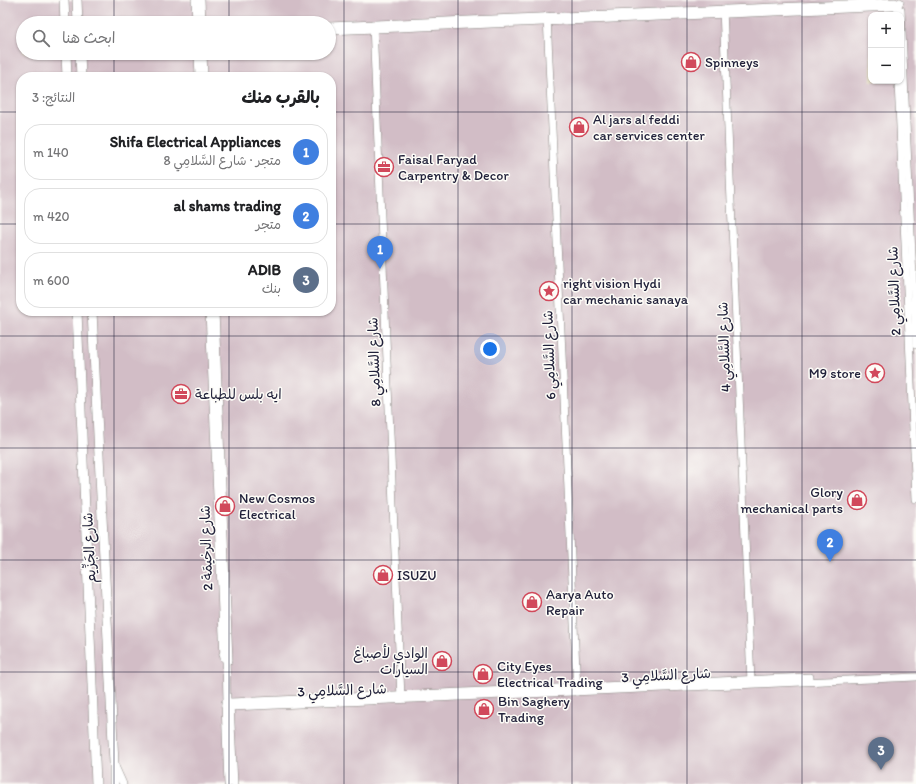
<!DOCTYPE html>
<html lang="ar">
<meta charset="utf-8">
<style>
:root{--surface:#fff;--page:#f6f6f6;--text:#202124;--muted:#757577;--line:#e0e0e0;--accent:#111827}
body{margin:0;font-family:Itim,"Playpen Sans Arabic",sans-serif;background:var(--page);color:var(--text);direction:rtl}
.controls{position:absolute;right:12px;top:12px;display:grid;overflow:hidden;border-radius:8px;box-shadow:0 1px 3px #0004}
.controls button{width:36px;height:36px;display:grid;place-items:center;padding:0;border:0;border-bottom:1px solid var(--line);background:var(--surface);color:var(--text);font:20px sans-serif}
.you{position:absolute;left:490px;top:349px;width:14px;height:14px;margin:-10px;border:3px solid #fff;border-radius:50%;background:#1a73e8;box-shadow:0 0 0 6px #1a73e833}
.badge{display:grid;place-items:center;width:26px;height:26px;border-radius:50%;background:var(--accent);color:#fff;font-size:13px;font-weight:700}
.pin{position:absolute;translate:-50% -33px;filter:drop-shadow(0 1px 2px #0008)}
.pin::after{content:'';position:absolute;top:21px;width:14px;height:12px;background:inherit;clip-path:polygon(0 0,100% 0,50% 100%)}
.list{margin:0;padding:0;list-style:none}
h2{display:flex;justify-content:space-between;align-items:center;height:52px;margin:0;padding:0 16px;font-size:17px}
h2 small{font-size:13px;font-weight:400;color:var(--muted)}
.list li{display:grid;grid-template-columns:26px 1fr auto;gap:12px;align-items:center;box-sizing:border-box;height:56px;margin:0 8px 8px;padding:0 8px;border:1px solid var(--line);border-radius:16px}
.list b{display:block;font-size:15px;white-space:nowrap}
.list p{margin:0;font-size:13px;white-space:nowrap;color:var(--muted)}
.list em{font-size:13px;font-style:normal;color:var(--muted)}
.icon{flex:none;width:22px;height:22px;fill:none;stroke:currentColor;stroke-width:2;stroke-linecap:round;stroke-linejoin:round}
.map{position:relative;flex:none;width:916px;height:784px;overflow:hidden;direction:ltr}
.search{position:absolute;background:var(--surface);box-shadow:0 1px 3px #0004;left:16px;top:16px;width:320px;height:44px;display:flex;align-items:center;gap:10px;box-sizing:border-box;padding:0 14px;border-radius:22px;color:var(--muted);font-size:15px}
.panel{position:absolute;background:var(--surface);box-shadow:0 1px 3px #0004;left:16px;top:72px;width:320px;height:244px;border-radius:16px;direction:rtl}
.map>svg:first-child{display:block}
</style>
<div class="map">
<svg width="916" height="784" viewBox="0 0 916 784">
<rect width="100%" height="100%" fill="#fdfcf7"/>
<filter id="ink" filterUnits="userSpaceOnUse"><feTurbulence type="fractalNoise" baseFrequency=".025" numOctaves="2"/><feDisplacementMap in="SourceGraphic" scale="8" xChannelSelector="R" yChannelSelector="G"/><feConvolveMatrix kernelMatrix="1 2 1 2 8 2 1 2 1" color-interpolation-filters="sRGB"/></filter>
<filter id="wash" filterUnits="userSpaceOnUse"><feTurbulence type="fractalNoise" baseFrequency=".012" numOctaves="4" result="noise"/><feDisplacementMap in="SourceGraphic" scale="16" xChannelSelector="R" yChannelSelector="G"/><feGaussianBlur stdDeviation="0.9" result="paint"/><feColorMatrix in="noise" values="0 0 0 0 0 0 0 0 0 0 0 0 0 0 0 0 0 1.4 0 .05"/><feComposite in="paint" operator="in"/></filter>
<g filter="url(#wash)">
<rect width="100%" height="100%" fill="#e9e3c1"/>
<!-- industrial -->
<path fill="#d2bdc6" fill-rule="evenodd" d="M0,0H916V784H0ZM871,15H901V81H871ZM23,23H329V53H23ZM21,77H331V311H21Z"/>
</g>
<g filter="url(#ink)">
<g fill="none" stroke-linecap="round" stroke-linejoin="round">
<defs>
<g id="street">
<path d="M195,0L196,23"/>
<path d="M201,0L202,23"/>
<path d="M723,9L751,682"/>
<path d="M901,10L916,345"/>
<path d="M547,16L577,692"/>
<path d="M373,24L401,698"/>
<path d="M329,26L895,2L898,5L899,15"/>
<path d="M329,31L895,7L898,5L900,2"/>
<path d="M198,53L199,77"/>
<path d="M203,53L204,77"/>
<path d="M898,81L916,499"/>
<path d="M209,311L224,658"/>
<path d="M215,311L229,660"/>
<path d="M223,654L226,658L227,701L228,705L230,707L916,677"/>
<path d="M225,703L228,784"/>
<path d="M230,704L234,784"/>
<path d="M225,706L228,703L230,702L810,677"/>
<path d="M115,766L123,784"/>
</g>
<g id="secondary">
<path d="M64,0L65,23"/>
<path d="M77,0L78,23"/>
<path d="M66,53L67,77"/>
<path d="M80,53L81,77"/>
<path d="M77,311L96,784"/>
<path d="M92,311L114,763V784"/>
</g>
</defs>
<!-- street casing -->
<use href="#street" stroke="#86827e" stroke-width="8"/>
<!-- secondary casing -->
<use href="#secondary" stroke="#86827e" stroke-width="10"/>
<!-- street -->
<use href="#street" stroke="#fff" stroke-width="7"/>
<!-- secondary -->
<use href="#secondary" stroke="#fff" stroke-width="9"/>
</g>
</g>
<!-- grid -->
<path fill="none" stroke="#22223b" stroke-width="1" stroke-opacity="0.55" d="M114,0V23M229,0V23M344,0V784M458,0V784M572,0V784M687,0V784M802,0V784M114,53V77M229,53V77M0,112H21M331,112H916M0,224H21M331,224H916M114,311V784M229,311V784M0,336H916M0,448H916M0,560H916M0,672H916"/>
<!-- icons -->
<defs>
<symbol id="shop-ring" viewBox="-11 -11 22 22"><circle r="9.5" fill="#fdfcf7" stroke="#d1495b" stroke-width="1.5"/><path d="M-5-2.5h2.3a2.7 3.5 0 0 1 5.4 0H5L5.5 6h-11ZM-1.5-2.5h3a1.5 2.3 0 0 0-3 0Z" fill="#d1495b"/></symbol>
<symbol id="office-ring" viewBox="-11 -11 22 22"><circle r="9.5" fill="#fdfcf7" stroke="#d1495b" stroke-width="1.5"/><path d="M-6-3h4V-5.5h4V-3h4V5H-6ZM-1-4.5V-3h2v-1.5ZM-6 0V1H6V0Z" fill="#d1495b"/></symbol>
<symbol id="sight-ring" viewBox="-11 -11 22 22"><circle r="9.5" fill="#fdfcf7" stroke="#d1495b" stroke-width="1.5"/><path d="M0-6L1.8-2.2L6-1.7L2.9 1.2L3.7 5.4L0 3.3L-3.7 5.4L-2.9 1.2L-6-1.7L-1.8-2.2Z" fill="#d1495b"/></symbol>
</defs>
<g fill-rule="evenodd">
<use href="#shop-ring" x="680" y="51" width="22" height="22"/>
<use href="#shop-ring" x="568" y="116" width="22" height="22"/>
<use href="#office-ring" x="373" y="156" width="22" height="22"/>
<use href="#sight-ring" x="538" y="280" width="22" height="22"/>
<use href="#sight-ring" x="864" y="362" width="22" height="22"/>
<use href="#office-ring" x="170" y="383" width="22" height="22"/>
<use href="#shop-ring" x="846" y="489" width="22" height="22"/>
<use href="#shop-ring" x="214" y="495" width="22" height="22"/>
<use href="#shop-ring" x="372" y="564" width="22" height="22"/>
<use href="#shop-ring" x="521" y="591" width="22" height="22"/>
<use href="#shop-ring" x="431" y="650" width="22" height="22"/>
<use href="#shop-ring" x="472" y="663" width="22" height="22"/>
<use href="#shop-ring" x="473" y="698" width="22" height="22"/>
</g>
<g text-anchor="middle" stroke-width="3" stroke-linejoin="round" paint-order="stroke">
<!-- poi labels -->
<g font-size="14" fill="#22223b" stroke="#fdfcf7" text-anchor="start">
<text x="705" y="67">Spinneys</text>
<text x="593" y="124">Al jars al feddi<tspan x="593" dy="16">car services center</tspan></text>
<text x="398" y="164">Faisal Faryad<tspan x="398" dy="16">Carpentry &amp; Decor</tspan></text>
<text x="563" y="288">right vision Hydi<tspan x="563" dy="16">car mechanic sanaya</tspan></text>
<text x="861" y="378" text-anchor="end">M9 store</text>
<text x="195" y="399">ايه بلس للطباعة</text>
<text x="843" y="497" text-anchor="end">Glory<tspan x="843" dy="16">mechanical parts</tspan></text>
<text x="239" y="503">New Cosmos<tspan x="239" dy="16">Electrical</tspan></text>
<text x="397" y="580">ISUZU</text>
<text x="546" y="599">Aarya Auto<tspan x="546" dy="16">Repair</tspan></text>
<text x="428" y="658" text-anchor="end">الوادي لأصباغ<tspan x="428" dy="16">السيارات</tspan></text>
<text x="497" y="671">City Eyes<tspan x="497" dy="16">Electrical Trading</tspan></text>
<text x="498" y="706">Bin Saghery<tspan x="498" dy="16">Trading</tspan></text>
</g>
<!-- street labels -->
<g font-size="14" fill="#22223b" stroke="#fdfcf7">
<text transform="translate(894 291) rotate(-92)" y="5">شارع السَّلامِي 2</text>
<text transform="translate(724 347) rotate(-92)" y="5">شارع السَّلامِي 4</text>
<text transform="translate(549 355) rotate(-92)" y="5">شارع السَّلامِي 6</text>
<text transform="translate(374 362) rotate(-92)" y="5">شارع السَّلامِي 8</text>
<text transform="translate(89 548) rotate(-93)" y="5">شارع الجَزِّيم</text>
<text transform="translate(206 548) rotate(-92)" y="5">شارع الرخيمَة 2</text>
<text transform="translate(666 675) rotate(-3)" y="5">شارع السَّلامِي 3</text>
<text transform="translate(342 690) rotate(-2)" y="5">شارع السَّلامِي 3</text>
</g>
</g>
</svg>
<div class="controls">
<button>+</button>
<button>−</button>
</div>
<div class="you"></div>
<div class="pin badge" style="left:380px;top:269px;background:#3f7fe0">1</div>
<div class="pin badge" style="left:830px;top:562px;background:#3f7fe0">2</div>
<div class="pin badge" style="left:881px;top:770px;background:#5c6f8a">3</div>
<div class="search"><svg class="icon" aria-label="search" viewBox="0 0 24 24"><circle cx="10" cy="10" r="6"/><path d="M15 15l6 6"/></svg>ابحث هنا</div>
<section class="panel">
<h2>بالقرب منك<small>النتائج: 3</small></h2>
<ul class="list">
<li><span class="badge" style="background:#3f7fe0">1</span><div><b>Shifa Electrical Appliances</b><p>متجر · شارع السَّلامِي 8</p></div><em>140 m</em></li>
<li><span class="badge" style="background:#3f7fe0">2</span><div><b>al shams trading</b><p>متجر</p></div><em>420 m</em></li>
<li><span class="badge" style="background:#5c6f8a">3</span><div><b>ADIB</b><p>بنك</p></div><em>600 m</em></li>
</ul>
</section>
</div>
